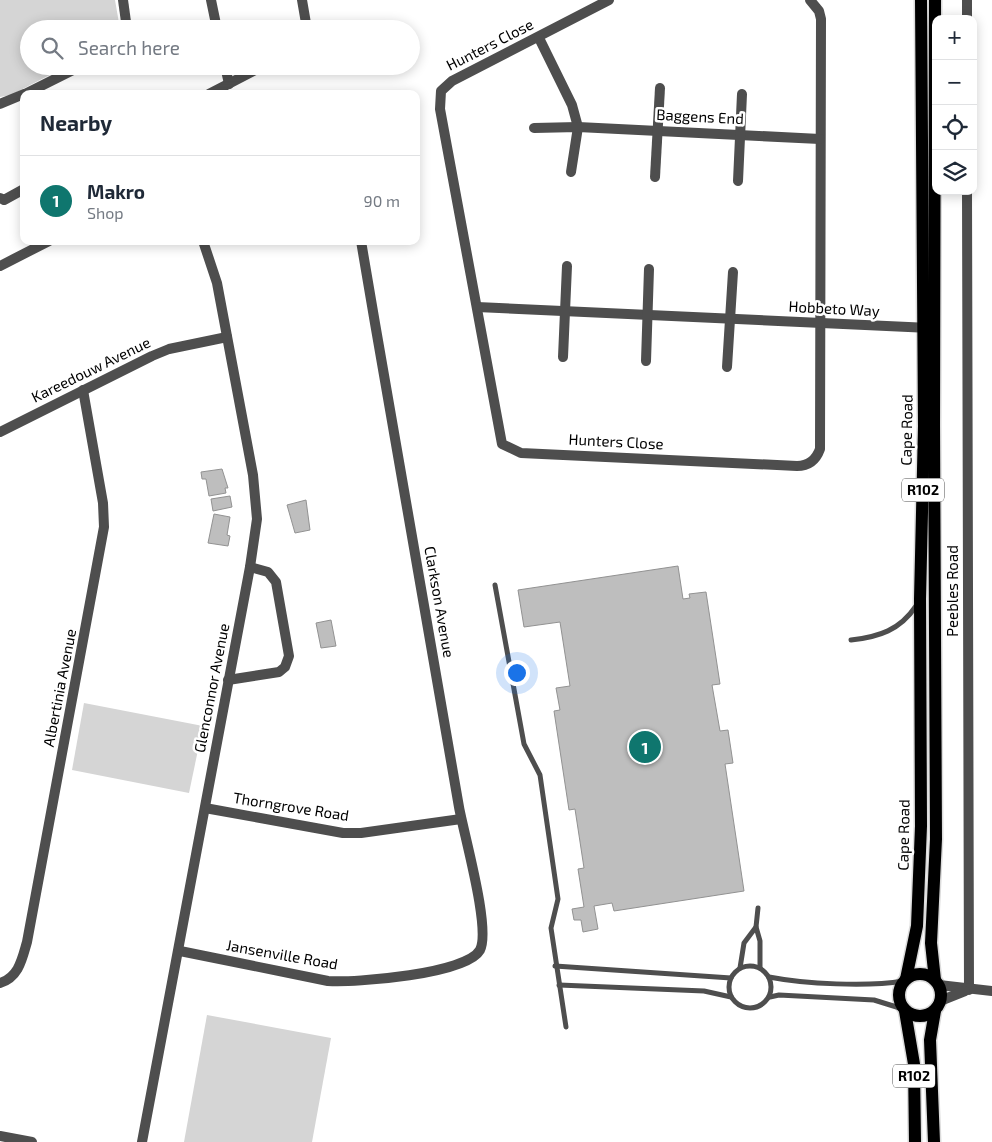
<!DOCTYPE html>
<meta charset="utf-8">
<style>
:root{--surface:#fff;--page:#f6f6f7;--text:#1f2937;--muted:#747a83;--line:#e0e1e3;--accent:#0f766e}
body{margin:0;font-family:"Exo 2",sans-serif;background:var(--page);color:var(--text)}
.controls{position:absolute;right:15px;top:15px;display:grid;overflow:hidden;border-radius:10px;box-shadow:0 2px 12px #0003}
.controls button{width:45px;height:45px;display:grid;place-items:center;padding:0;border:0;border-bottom:1px solid var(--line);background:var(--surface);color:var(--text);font:25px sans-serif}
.you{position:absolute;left:516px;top:672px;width:18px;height:18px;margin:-12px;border:4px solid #fff;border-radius:50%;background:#1a73e8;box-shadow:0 0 0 8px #1a73e833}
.badge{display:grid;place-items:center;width:32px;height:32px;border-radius:50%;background:var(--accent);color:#fff;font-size:16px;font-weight:700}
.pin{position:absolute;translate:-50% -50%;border:2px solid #fff;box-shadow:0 1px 5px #0006}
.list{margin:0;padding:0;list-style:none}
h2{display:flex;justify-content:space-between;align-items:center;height:65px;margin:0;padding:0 20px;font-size:21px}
h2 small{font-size:16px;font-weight:400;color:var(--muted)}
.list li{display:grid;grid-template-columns:32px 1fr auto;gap:15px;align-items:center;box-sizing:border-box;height:90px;padding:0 20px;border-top:1px solid var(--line)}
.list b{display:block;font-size:19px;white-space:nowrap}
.list p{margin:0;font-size:16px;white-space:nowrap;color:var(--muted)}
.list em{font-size:16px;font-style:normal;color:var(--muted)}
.icon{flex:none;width:28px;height:28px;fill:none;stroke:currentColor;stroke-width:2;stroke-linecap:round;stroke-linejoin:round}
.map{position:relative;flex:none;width:992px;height:1142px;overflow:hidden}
.search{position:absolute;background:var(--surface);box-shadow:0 2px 12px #0003;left:20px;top:20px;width:400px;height:55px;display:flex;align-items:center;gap:12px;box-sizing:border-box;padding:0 18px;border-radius:28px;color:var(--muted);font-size:19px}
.panel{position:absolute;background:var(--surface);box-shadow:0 2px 12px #0003;left:20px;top:90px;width:400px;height:155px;border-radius:10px}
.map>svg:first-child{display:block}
</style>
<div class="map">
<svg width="992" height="1142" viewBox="0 0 992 1142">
<rect width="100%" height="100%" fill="#fff"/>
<!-- green -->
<g fill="#d5d5d5">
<path d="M0,0H115L120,29H29V66H67L11,95L0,97Z"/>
<path d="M84,703L203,726L189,793L72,770Z"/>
<path d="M207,1015L331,1038L312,1142H184Z"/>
</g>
<!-- building -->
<g fill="#bebebe" stroke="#929292">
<path d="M222,469L228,488H225L226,493L209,496L206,479H202L201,472Z"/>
<path d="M230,496L232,507L213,511L211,499Z"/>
<path d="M306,500L310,530L295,533L287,505Z"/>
<path d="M214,514L230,517L227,535L230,536L228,546L208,543Z"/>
<path d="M678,566L683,599L690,598L689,594L706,592L720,684L712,685L720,731L728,730L733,763L725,764L744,891L614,911L612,903L594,906L598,929L583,932L581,920H574L572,909L584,907L578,869L584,868L575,809L569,810L554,711L560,710L556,688L570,686L560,622L524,627L518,590Z"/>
<path d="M331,620L336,646L321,648L316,623Z"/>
</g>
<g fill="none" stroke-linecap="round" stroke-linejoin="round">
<defs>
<g id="primary">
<circle cx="920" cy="995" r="21"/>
<path d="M906,979L917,926L921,826L920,599L924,426L921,0"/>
<path d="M935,980L931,943L936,839L934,425L935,0"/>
<path d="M905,1011L914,1064L915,1142"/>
<path d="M934,1142L930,1040L935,1011"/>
</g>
</defs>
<!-- primary casing -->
<use href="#primary" stroke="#dbdbdb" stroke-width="15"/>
<!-- lane -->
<g stroke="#4e4e4e" stroke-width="5">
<path d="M495,585L524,744L540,775L558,899L551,928L566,1027"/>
<path d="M851,640C879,637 900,630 916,606"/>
<path d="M756,927L758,908"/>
<circle cx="750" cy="987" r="21"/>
<path d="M555,966L731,978"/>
<path d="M740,968L744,943L756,927L760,941V967"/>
<path d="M769,977C805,984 868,987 903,981"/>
<path d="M559,985L704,991L731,997"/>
<path d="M770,997L779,995L874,1000L903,1009"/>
</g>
<!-- street -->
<g stroke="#4e4e4e" stroke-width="10">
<path d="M123,0L127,29"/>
<path d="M211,0L217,29"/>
<path d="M302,0L307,29"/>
<path d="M609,0L452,81L441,91L440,109L502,444L521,453L797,466C809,466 816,460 820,449L821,19L819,11L810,0"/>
<path d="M967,0V19"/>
<path d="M539,38L572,105L578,127L571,172"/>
<path d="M225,66L229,84"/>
<path d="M25,94L81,66"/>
<path d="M209,94L263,66"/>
<path d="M0,104L24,94"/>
<path d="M534,128L578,127L820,139"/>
<path d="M655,177L660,88"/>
<path d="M738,181L742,94"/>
<path d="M967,191L969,990"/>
<path d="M0,198L4,200L24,189"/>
<path d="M0,266L49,241"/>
<path d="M477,307L930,328"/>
<path d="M563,357L567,266"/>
<path d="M646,361L649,269"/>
<path d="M727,367L733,272"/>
<path d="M0,432L152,356L169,349L227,337"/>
<path d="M228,680L279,672L285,667L289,656L276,582L268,572L250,567"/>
<path d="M205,808L343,833H361L461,819"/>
<path d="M180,951L328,981C355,983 467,974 480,950C491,929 464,835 459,807C426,619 393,430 361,241"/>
<path d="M0,983C19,977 22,959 27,942L104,527L103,503L83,390"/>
<path d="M939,985L992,991"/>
<path d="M940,1001L965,991"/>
<path d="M0,1136L32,1142"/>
<path d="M142,1142L250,567L257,519L253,475L217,283L203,241"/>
</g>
<!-- primary -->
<use href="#primary" stroke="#000" stroke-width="12"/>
</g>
<g text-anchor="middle" stroke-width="5" stroke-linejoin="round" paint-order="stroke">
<!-- shield labels -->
<g fill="#fff" stroke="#4c4c4c" stroke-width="1">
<rect x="902" y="478.5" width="42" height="23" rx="4"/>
<rect x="893" y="1064.5" width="42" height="23" rx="4"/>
</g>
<g font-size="14" font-weight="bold" fill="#000">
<text x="923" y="495">R102</text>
<text x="914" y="1081">R102</text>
</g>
<!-- street labels -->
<g font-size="15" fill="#000" stroke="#fff">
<text transform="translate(490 45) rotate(-27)" y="5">Hunters Close</text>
<text transform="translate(700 117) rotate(3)" y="5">Baggens End</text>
<text transform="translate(834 309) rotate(3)" y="5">Hobbeto Way</text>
<text transform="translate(91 370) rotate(-26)" y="5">Kareedouw Avenue</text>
<text transform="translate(907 430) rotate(-89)" y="5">Cape Road</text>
<text transform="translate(616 442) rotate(3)" y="5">Hunters Close</text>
<text transform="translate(953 591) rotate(-90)" y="5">Peebles Road</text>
<text transform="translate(439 602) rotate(80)" y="5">Clarkson Avenue</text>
<text transform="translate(60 688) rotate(-79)" y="5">Albertinia Avenue</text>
<text transform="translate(212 688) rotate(-79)" y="5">Glenconnor Avenue</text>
<text transform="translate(291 807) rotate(9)" y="5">Thorngrove Road</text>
<text transform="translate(904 835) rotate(-89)" y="5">Cape Road</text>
<text transform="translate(282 955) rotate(10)" y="5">Jansenville Road</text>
</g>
</g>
</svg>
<div class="controls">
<button>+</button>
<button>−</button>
<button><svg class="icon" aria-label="locate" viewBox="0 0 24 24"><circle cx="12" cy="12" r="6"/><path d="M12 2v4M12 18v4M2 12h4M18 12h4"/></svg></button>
<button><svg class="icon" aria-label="layers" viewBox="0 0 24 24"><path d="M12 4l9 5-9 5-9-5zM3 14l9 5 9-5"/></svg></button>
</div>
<div class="you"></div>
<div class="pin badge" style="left:645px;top:747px">1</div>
<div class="search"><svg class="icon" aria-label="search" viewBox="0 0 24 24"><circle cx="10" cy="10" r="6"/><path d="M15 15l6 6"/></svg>Search here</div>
<section class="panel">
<h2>Nearby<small></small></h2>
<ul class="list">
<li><span class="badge">1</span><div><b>Makro</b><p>Shop</p></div><em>90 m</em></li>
</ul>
</section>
</div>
